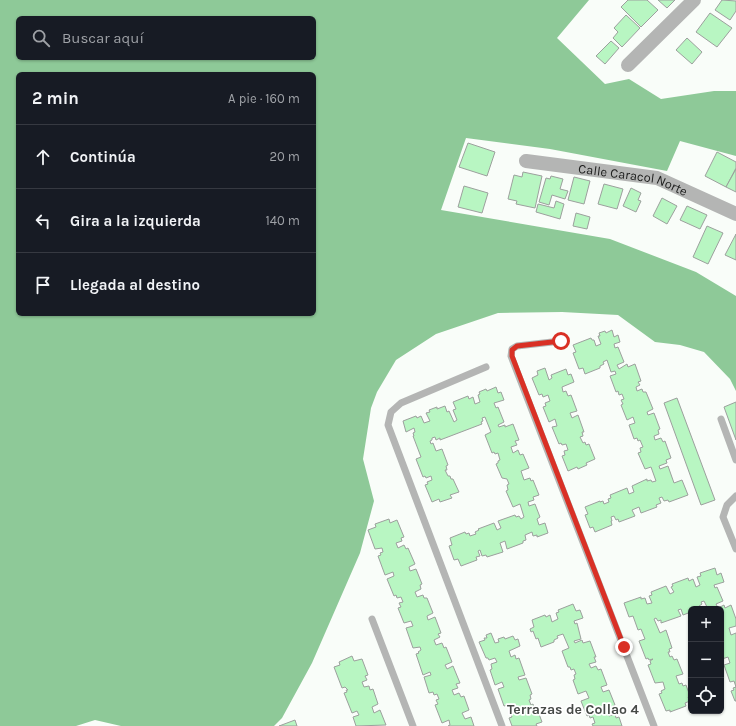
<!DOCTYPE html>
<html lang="es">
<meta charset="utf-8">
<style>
:root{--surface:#171b24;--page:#242831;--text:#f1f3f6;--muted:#9ea1a6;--line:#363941}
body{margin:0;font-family:Karla,sans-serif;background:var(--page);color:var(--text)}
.controls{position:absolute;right:12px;bottom:12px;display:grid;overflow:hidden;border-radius:6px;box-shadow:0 1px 3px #0004}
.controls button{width:36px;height:36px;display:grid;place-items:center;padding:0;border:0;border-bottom:1px solid var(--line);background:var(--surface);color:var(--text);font:20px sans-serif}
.stop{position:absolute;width:12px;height:12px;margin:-9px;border:3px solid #d93025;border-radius:50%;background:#fff}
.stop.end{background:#d93025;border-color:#fff;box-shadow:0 1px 4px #0008}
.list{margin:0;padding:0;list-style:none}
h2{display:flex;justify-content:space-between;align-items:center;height:52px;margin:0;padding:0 16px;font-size:17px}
h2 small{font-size:13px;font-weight:400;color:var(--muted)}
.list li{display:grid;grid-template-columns:26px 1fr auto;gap:12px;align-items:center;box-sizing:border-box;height:64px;padding:0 16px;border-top:1px solid var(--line)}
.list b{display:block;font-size:15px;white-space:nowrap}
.list em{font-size:13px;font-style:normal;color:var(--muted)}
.icon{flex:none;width:22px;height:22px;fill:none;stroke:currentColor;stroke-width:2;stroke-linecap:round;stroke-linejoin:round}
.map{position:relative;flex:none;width:736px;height:726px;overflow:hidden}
.search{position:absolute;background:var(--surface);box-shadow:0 1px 3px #0004;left:16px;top:16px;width:300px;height:44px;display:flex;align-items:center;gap:10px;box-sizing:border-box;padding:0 14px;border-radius:6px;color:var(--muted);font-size:15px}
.panel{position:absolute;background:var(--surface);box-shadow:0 1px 3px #0004;left:16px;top:72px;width:300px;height:244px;border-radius:6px}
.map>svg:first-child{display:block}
</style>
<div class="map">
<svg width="736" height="726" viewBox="0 0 736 726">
<rect width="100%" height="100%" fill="#f9fdf9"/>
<!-- forest -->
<path fill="#8ec998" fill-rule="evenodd" d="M0,0H589L557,38L605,84L629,79L661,99L714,91H736V156L680,141L667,171L550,149L466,138L441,210L610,239L696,272L736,296V391L730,379L704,352L680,345L655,342L618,315L562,312L498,313L436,334L396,360L377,392L371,408L363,459L374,501L360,553L312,663L282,718L274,726H121L95,720L76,726H0ZM18,18H314V58H18ZM18,74H314V314H18Z"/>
<!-- building -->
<g fill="#b8f6c2" stroke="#9ca09d">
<path d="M628,0H647L658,10L641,27L621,7Z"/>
<path d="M658,0H675L667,8Z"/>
<path d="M722,0L736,1V11L730,20L715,10Z"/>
<path d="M710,13L732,28L717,47L696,32Z"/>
<path d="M626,15L640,28L622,47L613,38L618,32L614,28Z"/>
<path d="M687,38L702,52L692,64L676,50Z"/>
<path d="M611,41L619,48L605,64L596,56Z"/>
<path d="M468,143L495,152L487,176L459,167Z"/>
<path d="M717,152L736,162V168L726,187L705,176Z"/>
<path d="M736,169V192L726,187Z"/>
<path d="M523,172L542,176L535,208L516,204L517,201L508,199L514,175L522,177Z"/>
<path d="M551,176L563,179L560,189L568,191L565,199L552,195L549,205L539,202L546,178L550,179Z"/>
<path d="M574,177L590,181L584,204L568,200Z"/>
<path d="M604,184L623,189L617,209L598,204Z"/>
<path d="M464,186L488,193L482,213L458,207Z"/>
<path d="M631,188L641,193L638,200L641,201L636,212L623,206Z"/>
<path d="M662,198L677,206L667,224L653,216Z"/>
<path d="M556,201L564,204L560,219L536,212L538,204L554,208Z"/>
<path d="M687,206L707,215L700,229L680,220Z"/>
<path d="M576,213L590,217L587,229L573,226Z"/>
<path d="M707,226L723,233L708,264L693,257Z"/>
<path d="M736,234V260L725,255Z"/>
<path d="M612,330L614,337L618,335L620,342L614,344L615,348L618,347L624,362L617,365L619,369L627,364L628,367L635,364L641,381L638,382L640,385L636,387L637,391L642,389L643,392H646L653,409L647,412L648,415L654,413L660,429L658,430L659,434L654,436L655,440L661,438L663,442L665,441L671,458L666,460L667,463L659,466L660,469L668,466L674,483L682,480L688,495L669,502L668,500L664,501L662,497L659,498L661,503L656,505L657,507L641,513L639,507L632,510L635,516L619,522L618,519L616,520L614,516L611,517L612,521H611L612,525L595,532L593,527L590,528L585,515L588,514L585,507L600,501V502L603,501L604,504L609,502L608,499L611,498L610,495L627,488L629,494L634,492L632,486L647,479V481L651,480L652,482L656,481L651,467L645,469L638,453L641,452L640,448L643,447L640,440L638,441L637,438L634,439L629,425L635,423L633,417L627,420L621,405L623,404L621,400L624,399L622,394L619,395L618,391L616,392L610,376L616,374L615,371L611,372L607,360L603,362L604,364L600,366V368L585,374L583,368L579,369L573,353L576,352L573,345L591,338L592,340H594L596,346L601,344L598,336H600L599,333L605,331L606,333Z"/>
<path d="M545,368L549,380L552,378L551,375L566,369L568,375L571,374L574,382L562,387L563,392L566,391L568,396L571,395L577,411L570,413L572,418L578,415L584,432H582L583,436L580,437L583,443L585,442L586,445L589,444L595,459L586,463L587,465L578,469L577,467L568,471L562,456L565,455L564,451L568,450L566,444L562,445L561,443L559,444L552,427L557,426L555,419L549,422L543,407L546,406L545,403L550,401L548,395L543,397L542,394L539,395L532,378L538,375L537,371Z"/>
<path d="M496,387L498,393L501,392L504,400L494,403L496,408L498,407L504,422L498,425L499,427L505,425V427L513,424L519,440L515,441L517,445L511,447L513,453L518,450L520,455L523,454L529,468L521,471L524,480L530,478L531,481L533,480L539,495L533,497L534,500L528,502L529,506L535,504L540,517L537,519L539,525L545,523L548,533L537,537V535L533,536L532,532L525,535L526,540L523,541V543L507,549L505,541L500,543L503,552L487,557L486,555L482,556L480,550L478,551L480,556L476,557L477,560L461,566L458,559L454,560L449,546L452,545L450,538L465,532L466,534L469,533L470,536L476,534L475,532L479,530L478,529L494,523L497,530L501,528L498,521L515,515L516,517L519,516L521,519L524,517L520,504L513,507L506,491L508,490L507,485L509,484L507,479L502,478L496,464L498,463V461L500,460L498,453L495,454L494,452L492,453L485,435L491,432L485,417L482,418L483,421L481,422L482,424L440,440V438L436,440L435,437L432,438V440L430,441L431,444L433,443L436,451L442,449L448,465L446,466L447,470H445L448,476H450L451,479H453L459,492L450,495L452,498L440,502L439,499L432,502L425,485L428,484L427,482L432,480L431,476L426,478L425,476L423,477L416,459L421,457L413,436H414L413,433L415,432L414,428L406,432L403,421L416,416L417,418L421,416L424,423L430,421L426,413L430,412L429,410L437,407V409L445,406L447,412L449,411L454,422L457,420L453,410L456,409L453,402L468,396L469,399L473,397L475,404L480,402L478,395L480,394L479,392L486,389L487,391Z"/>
<path d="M677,398L715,500L701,505L664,403Z"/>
<path d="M736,402V440L724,407Z"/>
<path d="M389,519L390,523L397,520L404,537L401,538L402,541L396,543L398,548L404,545L406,549L408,548L415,564L409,567L410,571L416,569L422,584L420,585L421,589L415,592L417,597L423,595L424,598H427L433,613L427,616L428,620L435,617L441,633L438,634L440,637L434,640L436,645L442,643L444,648L446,647L452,662L445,665L447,669L453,666L460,683L456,684L458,688L452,690L454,695L459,693L461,697L464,696L469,710L462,713L465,719L471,717L474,726H448L450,725L449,720L442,723L435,705L438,704L436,700L439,699L437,694L434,695L433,692L429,693L424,677L431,675L430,672L423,675L416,654L419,653L418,652L421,650L420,647L413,648L406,628L413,626L411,621L404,623L398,608L401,607L399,603L403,602L401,597L397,598L396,595L394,596L387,579L394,576L393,572L385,575L378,556L381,555L380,553L383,552L382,548L375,549L368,530L376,527L375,524Z"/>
<path d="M715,568L717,575L721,573L724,582L714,585L715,588L717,587L723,601L716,604L718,608L724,605L725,608L731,605L736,619V626L729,628L731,635L736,633V701H735L731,691L734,690L733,688L736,687L734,681L730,682L724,665L730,663L728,657L722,659L721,657V609H708L704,601L701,602L702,604L699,606L700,609H691V612L683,615L681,609L678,610L681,616L661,623V620L658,621L656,618L654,619L660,633L666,630L672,648L669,649L670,652H668L670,657L672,656L674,660L677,659L683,674L676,676L679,684L682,683L683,686L686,685L690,696L688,697L690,701L685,703L686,706L670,712V710L666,711L659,694L662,693L661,691L665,689L663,682L655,683L648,665L651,664L650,661L653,659L649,660L648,658L646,659L639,641L645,639L641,629L638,630L633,616L629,617L624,603L641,597V599L645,598L647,604L652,603L649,596L652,595L651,592L666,586L670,594L674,592L671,587L673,586L672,584L688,578L689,581L693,579L696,587L700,585L697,577L701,576L700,573Z"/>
<path d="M573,604L576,611L580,610L583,618L574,621L575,624L577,623L581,639L574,641L575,643L582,640L583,643L590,641L596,657H594L596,662L589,664L591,668L596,666L598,670L601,669L607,685L601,687L603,692L609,690L615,705L613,706L614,709L607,712L609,716L615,714L616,718L619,717L622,726H593L592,724L595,723L593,717L590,718L589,715L587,716L581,701L589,698L586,691L578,694L573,680L575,679L574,675L576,674L574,669L571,670L570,667H568L562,651L569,648L563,634L557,636L558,638L554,640V642L541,647L538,638L536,639L533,631L531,632L530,629L534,627L532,620L545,615L546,617L550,615L552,622L558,619L556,613L559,612L558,610Z"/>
<path d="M491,633L495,643L499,642L498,639L504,637L505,639L513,636L515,640L518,639L520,646L509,651L511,657L515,655L516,659L519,658L525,675L518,677L519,680L526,678L532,694L530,695L531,699L529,700L531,705L533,704L534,707L536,706L542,722L536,724L537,726H512L509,718L512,717L511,714L516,712L513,706L509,708L508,705L504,706L498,689L504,687L502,682L495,685L490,670L492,669L491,664L497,662L495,658L489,660L488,658H486L479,642L485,640L484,638H487L486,635Z"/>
<path d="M352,656L354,661L362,659L368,675L365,676L367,680L362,682L364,687L369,686L370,690L373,689L378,704L372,707L374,713L380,710L386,725L356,726L353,717L359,715L357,711L352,713L344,693L347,692L346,690H348L345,687L342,688L334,667L340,665L339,662Z"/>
<path d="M295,720L297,726H279Z"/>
</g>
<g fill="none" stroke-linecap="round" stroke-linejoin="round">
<!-- service -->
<g stroke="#b4b5b4" stroke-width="7">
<path d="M561,341L517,346L512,349L511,356L654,726"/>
<path d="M486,367L401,403L391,412L388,425L502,726"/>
<path d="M721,419L736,460"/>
<path d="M736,496L727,505L723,517L736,549"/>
<path d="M372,619L413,726"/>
</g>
<!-- minor -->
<g stroke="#b4b5b4" stroke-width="14">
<path d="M628,65L694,0"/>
<path id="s1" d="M526,161L657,178L736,214"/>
</g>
</g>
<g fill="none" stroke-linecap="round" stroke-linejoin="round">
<!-- route -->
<path stroke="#d93025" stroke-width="5" d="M561,341L517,346L512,350V356L624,647"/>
</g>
<g text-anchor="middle" stroke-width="3.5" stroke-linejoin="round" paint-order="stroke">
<!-- street labels -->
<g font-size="13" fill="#202120" stroke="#fff">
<text dy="5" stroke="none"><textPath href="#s1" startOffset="109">Calle Caracol Norte</textPath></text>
</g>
<!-- neighbourhood labels -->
<g font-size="14" font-weight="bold" fill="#464a47" stroke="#fff">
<text x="573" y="714">Terrazas de Collao 4</text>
</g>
</g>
</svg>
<div class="controls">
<button>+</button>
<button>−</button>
<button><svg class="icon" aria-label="locate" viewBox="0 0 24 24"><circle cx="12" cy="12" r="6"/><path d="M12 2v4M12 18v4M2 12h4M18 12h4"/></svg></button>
</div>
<div class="stop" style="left:561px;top:341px"></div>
<div class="stop end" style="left:624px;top:647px"></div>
<div class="search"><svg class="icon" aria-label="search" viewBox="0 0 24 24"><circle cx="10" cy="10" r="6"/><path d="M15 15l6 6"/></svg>Buscar aquí</div>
<section class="panel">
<h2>2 min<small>A pie · 160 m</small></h2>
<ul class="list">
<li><svg class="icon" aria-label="ahead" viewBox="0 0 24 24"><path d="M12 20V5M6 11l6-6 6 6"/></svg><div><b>Continúa</b></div><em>20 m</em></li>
<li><svg class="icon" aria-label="left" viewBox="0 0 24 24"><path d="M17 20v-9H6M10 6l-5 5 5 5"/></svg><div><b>Gira a la izquierda</b></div><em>140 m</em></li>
<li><svg class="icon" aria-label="arrive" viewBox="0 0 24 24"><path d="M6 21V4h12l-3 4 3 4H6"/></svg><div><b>Llegada al destino</b></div></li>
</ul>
</section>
</div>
